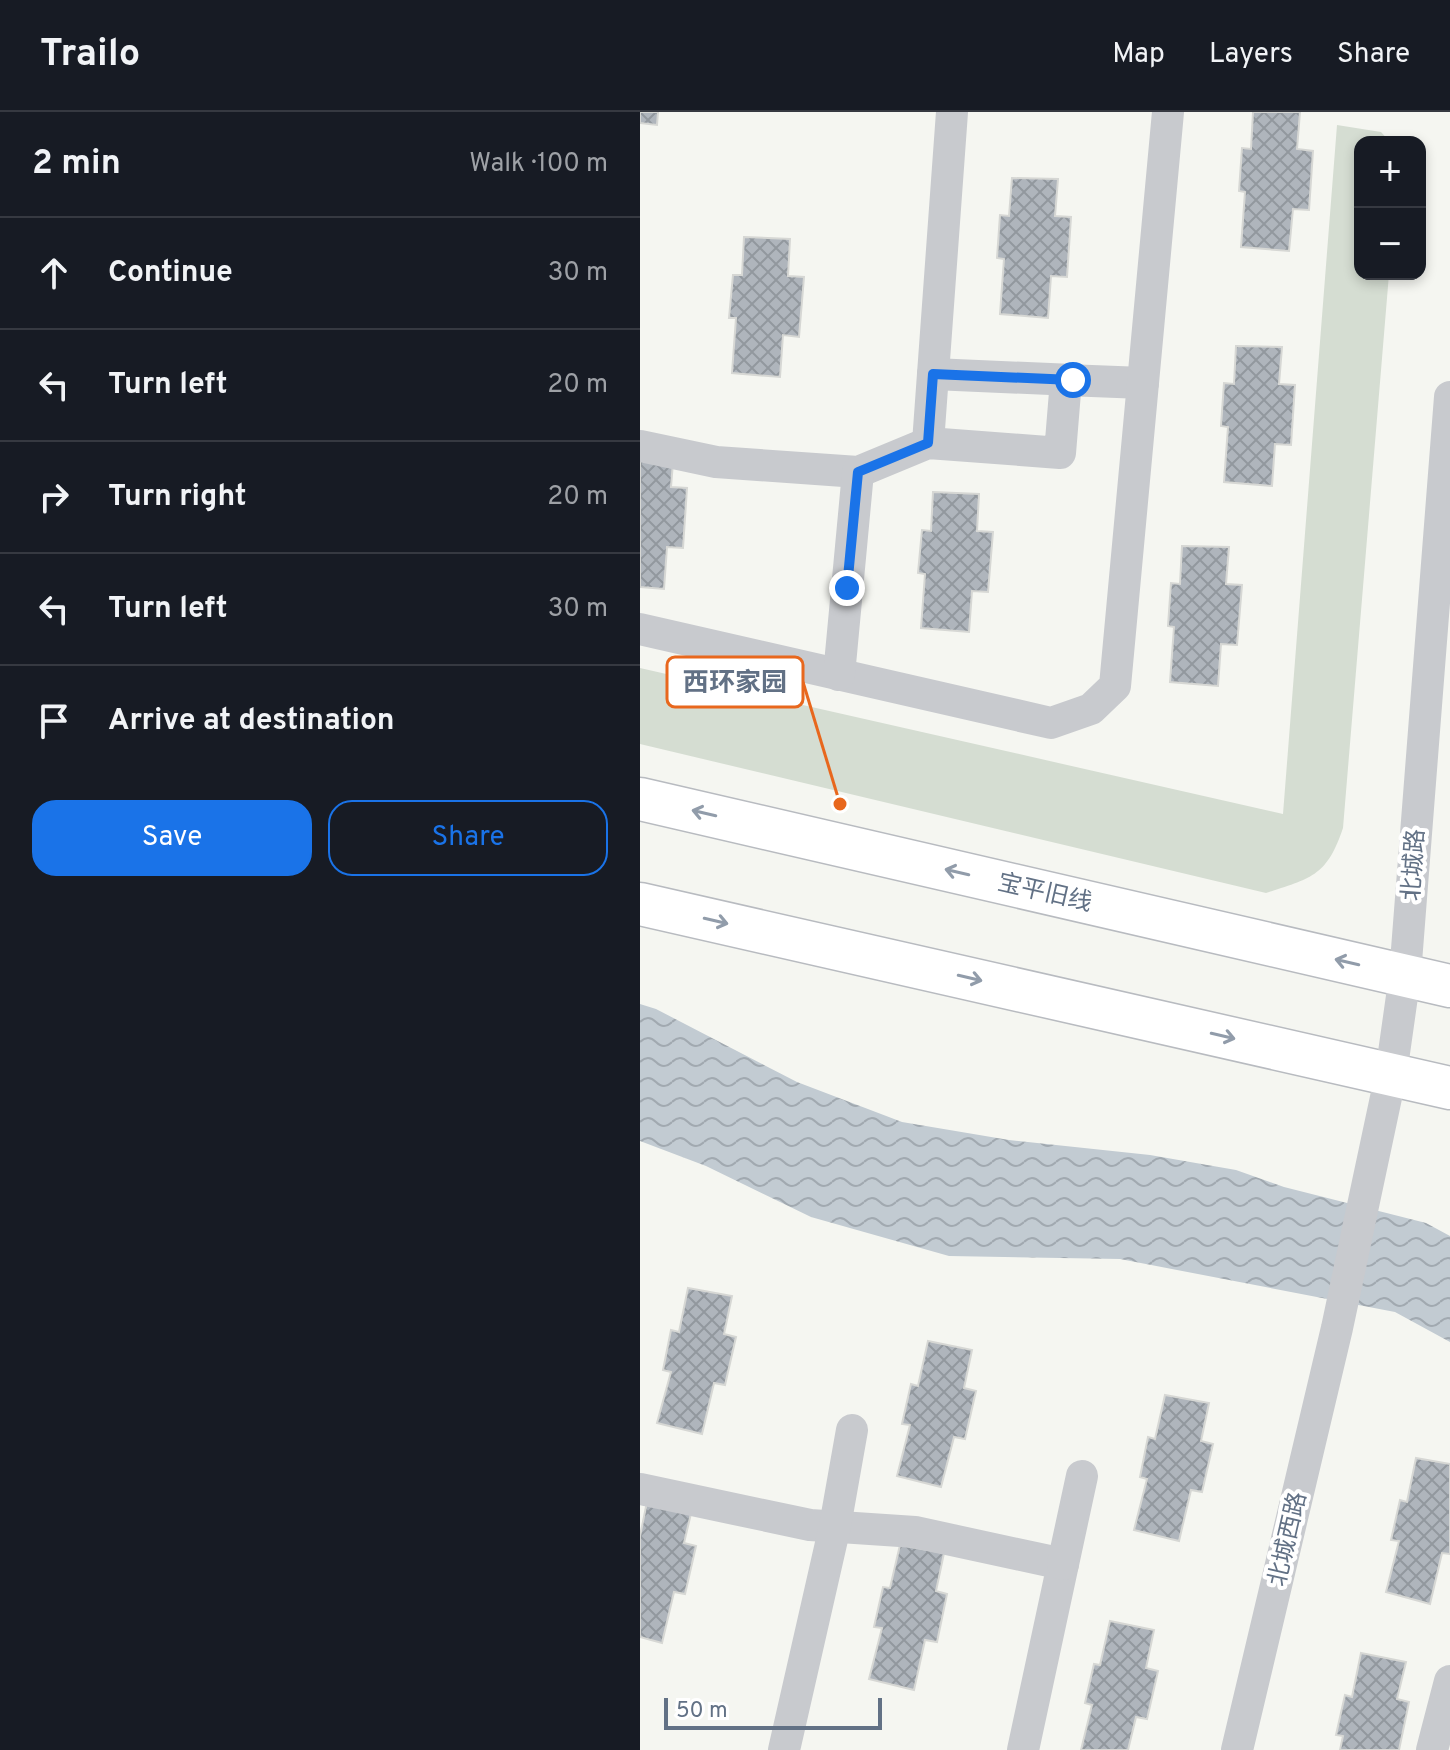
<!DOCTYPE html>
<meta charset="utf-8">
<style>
:root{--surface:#171b24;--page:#20242c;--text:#f1f3f6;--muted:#9ea1a6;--line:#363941;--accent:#1a73e8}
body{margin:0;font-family:Overpass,"Noto Sans SC",sans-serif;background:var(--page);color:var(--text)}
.controls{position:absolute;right:24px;top:24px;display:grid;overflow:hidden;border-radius:16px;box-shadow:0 4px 12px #0003}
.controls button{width:72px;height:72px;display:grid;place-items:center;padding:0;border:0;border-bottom:2px solid var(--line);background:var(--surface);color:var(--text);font:40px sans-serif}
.scale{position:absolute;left:24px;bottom:20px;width:218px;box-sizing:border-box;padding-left:8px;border:4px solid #627185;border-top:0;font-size:22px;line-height:28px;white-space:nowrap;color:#627185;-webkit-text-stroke:6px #fff;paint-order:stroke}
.stop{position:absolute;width:24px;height:24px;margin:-18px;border:6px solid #1a73e8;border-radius:50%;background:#fff}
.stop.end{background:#1a73e8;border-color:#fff;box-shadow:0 2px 8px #0008}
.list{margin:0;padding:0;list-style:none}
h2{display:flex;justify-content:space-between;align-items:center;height:104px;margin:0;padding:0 32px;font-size:34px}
h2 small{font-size:26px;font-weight:400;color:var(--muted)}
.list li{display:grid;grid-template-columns:52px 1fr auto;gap:24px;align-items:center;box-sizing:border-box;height:112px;padding:0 32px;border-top:2px solid var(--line)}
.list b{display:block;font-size:30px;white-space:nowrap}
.list em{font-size:26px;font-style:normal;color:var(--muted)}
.actions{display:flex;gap:16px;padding:24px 32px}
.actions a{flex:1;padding:18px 0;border:2px solid var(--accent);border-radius:24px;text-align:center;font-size:28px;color:var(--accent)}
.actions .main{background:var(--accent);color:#fff}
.icon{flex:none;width:44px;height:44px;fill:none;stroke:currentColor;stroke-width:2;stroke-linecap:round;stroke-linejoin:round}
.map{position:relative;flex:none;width:810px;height:1638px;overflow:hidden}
header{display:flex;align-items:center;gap:48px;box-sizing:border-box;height:112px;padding:0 40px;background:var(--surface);border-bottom:2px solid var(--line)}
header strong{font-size:38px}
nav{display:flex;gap:44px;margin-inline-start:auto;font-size:28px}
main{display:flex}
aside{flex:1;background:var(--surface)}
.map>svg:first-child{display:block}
</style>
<header>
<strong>Trailo</strong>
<nav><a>Map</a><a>Layers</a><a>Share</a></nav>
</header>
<main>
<aside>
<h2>2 min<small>Walk · 100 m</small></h2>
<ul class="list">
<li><svg class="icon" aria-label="ahead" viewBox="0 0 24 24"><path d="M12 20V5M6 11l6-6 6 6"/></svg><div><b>Continue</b></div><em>30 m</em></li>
<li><svg class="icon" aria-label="left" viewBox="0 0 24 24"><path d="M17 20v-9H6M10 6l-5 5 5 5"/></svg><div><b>Turn left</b></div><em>20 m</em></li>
<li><svg class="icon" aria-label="right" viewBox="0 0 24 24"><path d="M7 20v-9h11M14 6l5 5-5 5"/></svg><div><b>Turn right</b></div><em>20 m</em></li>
<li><svg class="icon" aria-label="left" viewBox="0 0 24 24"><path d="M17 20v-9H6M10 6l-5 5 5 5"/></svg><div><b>Turn left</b></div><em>30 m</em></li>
<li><svg class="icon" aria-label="arrive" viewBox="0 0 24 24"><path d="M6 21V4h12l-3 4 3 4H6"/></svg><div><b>Arrive at destination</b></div></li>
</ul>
<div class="actions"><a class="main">Save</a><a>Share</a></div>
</aside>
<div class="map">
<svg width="810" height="1638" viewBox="0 0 810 1638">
<defs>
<pattern id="water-waves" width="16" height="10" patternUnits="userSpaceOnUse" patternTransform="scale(2)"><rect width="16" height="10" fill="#c2cbd2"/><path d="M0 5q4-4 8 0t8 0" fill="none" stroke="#a1a9b0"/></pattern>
<pattern id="building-cross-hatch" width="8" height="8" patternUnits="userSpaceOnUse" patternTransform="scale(2)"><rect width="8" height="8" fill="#afb5bc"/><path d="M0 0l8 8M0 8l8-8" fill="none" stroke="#92989e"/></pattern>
</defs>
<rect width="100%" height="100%" fill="#f5f6f1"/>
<!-- garden -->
<path fill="#d5ddd2" d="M697,13L741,20L750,30H720V162H749L703,716C687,764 672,766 626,781L0,632V556L643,702Z"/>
<!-- water -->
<path fill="url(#water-waves)" d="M0,892L16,897L157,970L262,1010L369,1028L510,1043L596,1058L644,1075L786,1111L810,1124V1230L755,1200L480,1147L309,1144L171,1105L66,1054L0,1029Z"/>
<!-- building -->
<g fill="url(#building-cross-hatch)" stroke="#d6d7d4" stroke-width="2">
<path d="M0,0H18L17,13L0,11Z"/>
<path d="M613,0H660L657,37L673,39L669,98L653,97L649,139L601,135L605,80L599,79L602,36L611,37Z"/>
<path d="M372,66L418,67L415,104L431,105L427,165L411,164L408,206L360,202L364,147L357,146L360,103L369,104Z"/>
<path d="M104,125L150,127L148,164L164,165L159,225L143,223L140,265L92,261L96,206H89L93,163H102Z"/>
<path d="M596,234L642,235L639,272L655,273L651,333L635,332L632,374L584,370L588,315L581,314L584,271L594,272Z"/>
<path d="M0,337L34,338L31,375L47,376L43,436L27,435L24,477L0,475Z"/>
<path d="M293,380L339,382L337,419L353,420L348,480L332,479L329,520L281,516L285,462L278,461L282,418L291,419Z"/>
<path d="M542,434L589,435L586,472L602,473L597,533L581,532L578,574L530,570L534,515L528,514L531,471L540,472Z"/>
<path d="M48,1176L92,1184L84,1222L96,1225L85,1273L74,1271L62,1322L17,1311L31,1260L23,1258L31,1218L39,1220Z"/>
<path d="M288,1229L332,1238L324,1276L336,1279L325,1327L314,1325L301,1375L257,1364L270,1313L262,1312L271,1272L278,1274Z"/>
<path d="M525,1283L569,1291L561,1329L573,1332L562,1380L551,1378L539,1429L494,1418L507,1367L500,1365L508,1325L515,1327Z"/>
<path d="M776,1346L810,1352V1442L802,1441L790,1492L746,1480L759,1429L751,1428L760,1388L767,1390Z"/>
<path d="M8,1385L53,1393L44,1431L56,1434L45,1482L34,1480L22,1531L0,1525V1424Z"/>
<path d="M260,1433L304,1441L296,1479L307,1482L297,1530L285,1528L274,1578L229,1567L242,1516L234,1515L243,1475L250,1476Z"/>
<path d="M470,1509L514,1518L506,1556L518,1559L507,1607L496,1605L488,1638H441L452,1593L445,1591L454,1552L460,1553Z"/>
<path d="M721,1541L766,1550L757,1587L769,1590L759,1638H700L703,1624L696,1623L705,1583L712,1585Z"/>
</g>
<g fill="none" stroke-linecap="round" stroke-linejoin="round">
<defs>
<g id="major">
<path d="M0,687L810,874"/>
<path d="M0,792L810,976"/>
</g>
</defs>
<!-- major casing -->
<use href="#major" stroke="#b8bbc0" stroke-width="45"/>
<!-- minor -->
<g stroke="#c8cace" stroke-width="32">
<path d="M293,262L433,268"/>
<path d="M288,331L312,0"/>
<path d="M0,334L76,350L218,360L288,331L420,341L426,268L503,271"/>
<path d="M0,517L411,611L451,597L475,574L528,0"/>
<path d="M199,563L218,360"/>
<path d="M0,1377L170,1413L275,1420L423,1452L383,1638"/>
<path d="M423,1452L442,1364"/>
<path d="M144,1638L195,1414L212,1318"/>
<path d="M597,1638L697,1216L751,962L765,863L810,285"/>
<path d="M792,1638L810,1569"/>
</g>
<!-- major -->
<use href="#major" stroke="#fff" stroke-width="42"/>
</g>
<!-- one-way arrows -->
<defs><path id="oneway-shaft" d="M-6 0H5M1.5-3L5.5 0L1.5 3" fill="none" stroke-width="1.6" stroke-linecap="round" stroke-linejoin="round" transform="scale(2)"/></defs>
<g stroke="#919caa">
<use href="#oneway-shaft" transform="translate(64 701) rotate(-167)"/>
<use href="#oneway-shaft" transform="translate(317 760) rotate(-167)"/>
<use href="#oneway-shaft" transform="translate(76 809) rotate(13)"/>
<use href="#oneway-shaft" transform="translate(707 850) rotate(-167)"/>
<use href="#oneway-shaft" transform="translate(330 866) rotate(13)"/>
<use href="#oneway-shaft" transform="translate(583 924) rotate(13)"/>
</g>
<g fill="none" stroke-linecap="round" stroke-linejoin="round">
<!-- route -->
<path stroke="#1a73e8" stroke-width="10" d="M207,476L218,360L288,331L293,262L433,268"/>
</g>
<g text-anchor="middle" stroke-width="8" stroke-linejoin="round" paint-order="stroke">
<!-- street labels -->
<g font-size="24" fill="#627185" stroke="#fff">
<text transform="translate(773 753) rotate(-86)" y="8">北城路</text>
<text transform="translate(405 780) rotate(13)" y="8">宝平旧线</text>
<text transform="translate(647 1427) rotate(-77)" y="8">北城西路</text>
</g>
</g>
<!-- callouts -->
<path fill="none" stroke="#e8671d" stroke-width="3" d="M200 692L163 570"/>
<circle fill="#e8671d" stroke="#fff" stroke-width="3" cx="200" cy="692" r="8"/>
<rect fill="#fff" stroke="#e8671d" stroke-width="3" x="27" y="545" width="136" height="50" rx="8"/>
<g font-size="26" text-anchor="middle" font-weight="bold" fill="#627185">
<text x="95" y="579">西环家园</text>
</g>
</svg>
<div class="controls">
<button>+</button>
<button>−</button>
</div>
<div class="scale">50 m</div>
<div class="stop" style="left:433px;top:268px"></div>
<div class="stop end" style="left:207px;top:476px"></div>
</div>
</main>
